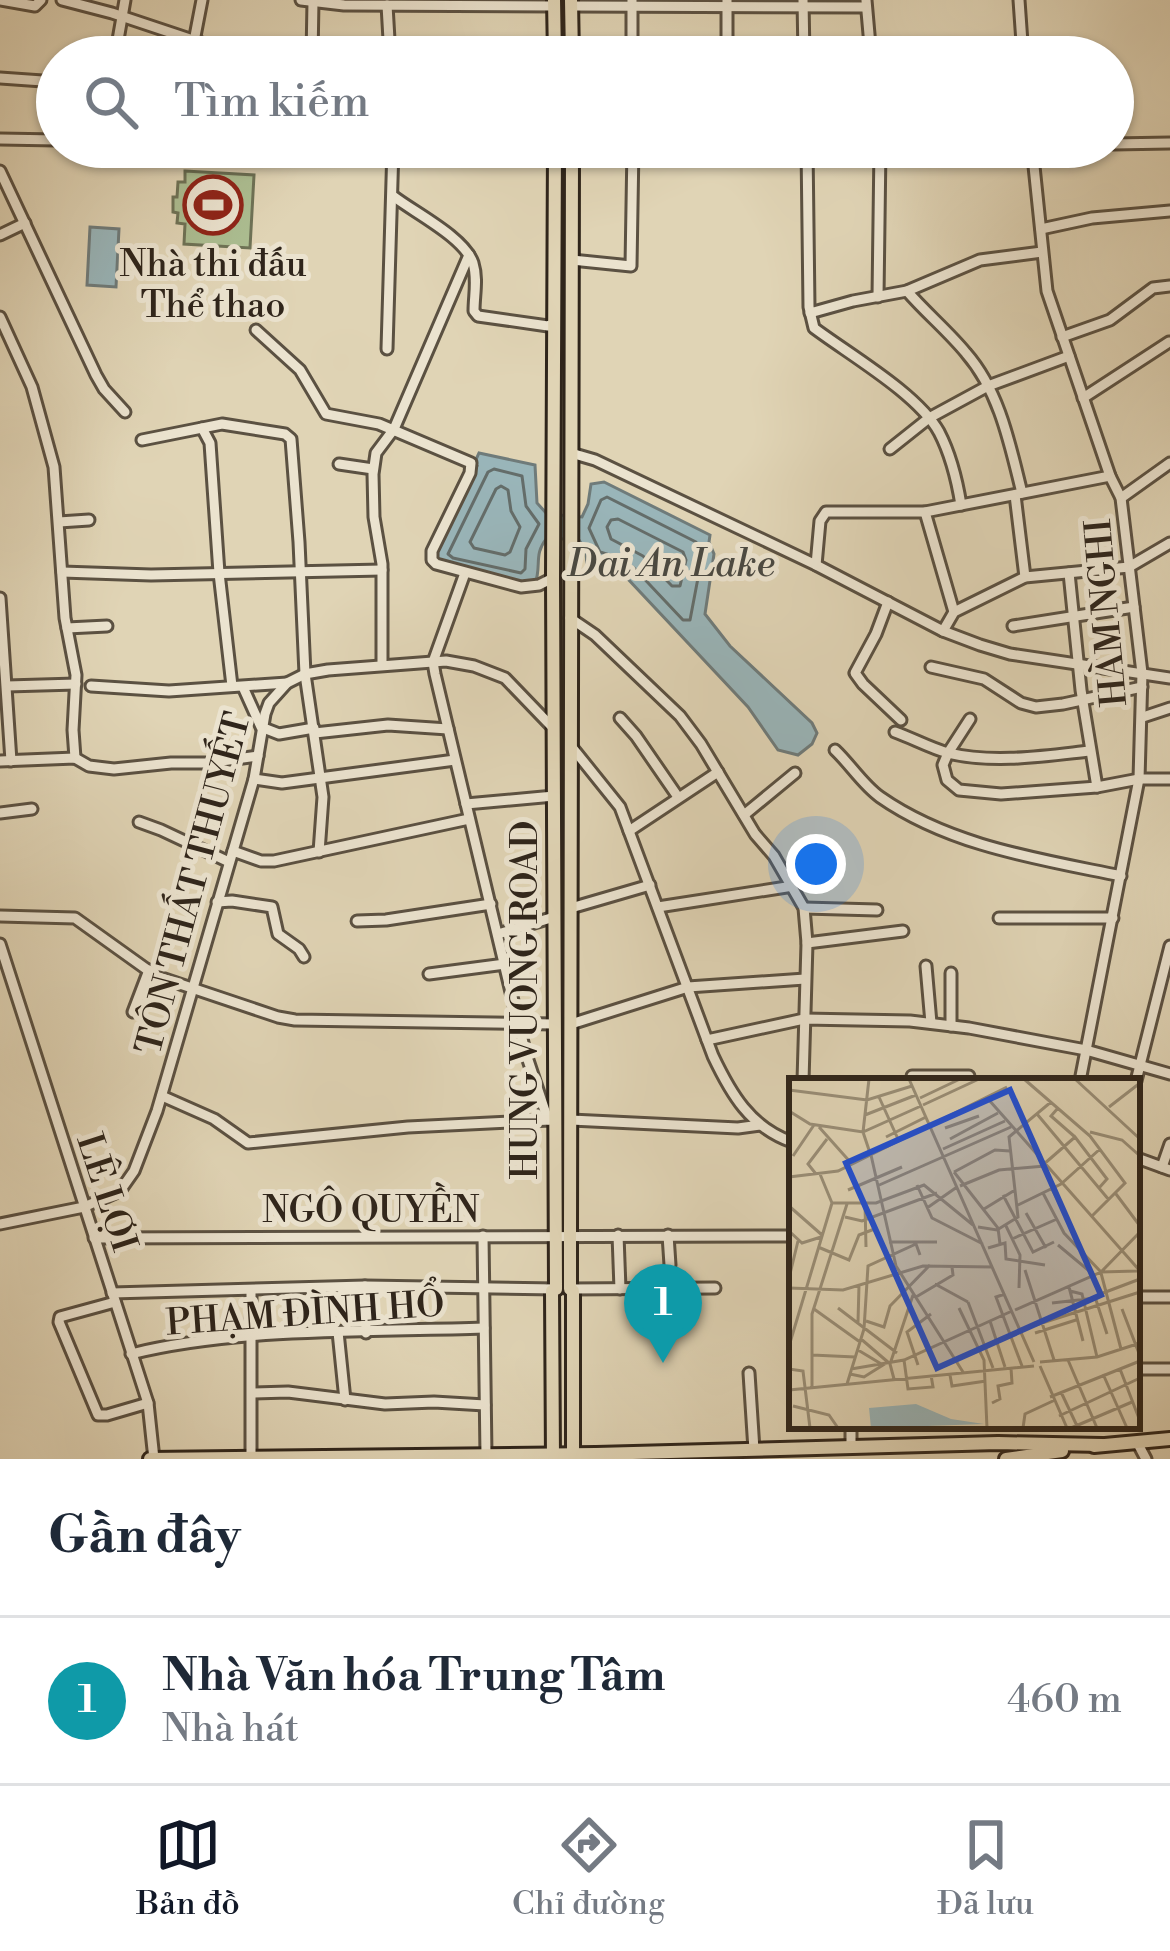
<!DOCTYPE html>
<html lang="vi">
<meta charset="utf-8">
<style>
:root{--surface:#fff;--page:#f2f2f3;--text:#1f2937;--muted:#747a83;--line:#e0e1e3;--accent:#111827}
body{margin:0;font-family:"Libre Bodoni",serif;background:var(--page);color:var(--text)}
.you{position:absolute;left:816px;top:864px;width:42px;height:42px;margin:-30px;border:9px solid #fff;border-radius:50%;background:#1a73e8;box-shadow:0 0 0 18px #1a73e833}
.badge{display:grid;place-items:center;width:78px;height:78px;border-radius:50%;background:var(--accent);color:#fff;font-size:39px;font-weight:700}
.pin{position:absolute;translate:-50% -99px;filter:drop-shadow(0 3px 6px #0008)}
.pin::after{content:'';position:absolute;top:63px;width:42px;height:36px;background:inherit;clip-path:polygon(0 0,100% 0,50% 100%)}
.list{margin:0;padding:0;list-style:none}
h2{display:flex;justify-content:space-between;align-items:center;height:156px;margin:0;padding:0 48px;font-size:51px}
h2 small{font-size:39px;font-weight:400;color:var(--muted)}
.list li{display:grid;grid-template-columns:78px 1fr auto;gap:36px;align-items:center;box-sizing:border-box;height:168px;padding:0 48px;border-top:3px solid var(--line)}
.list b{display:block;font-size:45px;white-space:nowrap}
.list p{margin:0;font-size:39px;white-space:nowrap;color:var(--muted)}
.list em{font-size:39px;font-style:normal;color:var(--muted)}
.icon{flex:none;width:66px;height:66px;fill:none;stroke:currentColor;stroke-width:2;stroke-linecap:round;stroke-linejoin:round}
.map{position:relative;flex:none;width:1170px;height:1459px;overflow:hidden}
.search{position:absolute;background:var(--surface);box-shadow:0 3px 9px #0004;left:36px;right:36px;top:36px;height:132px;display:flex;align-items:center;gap:30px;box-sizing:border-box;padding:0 42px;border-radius:66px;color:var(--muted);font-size:45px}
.sheet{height:324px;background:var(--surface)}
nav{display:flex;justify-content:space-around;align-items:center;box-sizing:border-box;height:168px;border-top:3px solid var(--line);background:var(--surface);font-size:33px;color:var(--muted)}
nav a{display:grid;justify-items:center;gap:6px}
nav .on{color:var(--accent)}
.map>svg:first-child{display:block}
</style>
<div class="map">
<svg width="1170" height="1459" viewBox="0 0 1170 1459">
<rect width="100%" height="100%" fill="#e0d4b5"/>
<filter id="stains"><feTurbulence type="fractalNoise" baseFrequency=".00167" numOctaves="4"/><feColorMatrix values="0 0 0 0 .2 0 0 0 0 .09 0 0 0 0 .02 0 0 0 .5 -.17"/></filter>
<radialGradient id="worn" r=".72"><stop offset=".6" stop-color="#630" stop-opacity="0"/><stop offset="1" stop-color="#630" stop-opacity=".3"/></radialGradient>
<!-- pitch -->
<path fill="#acbe92" stroke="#6e7256" stroke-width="3" d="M185,171L254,175L250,248L184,244L185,224L177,223L178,213L173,212V197H177L178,182H185Z"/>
<!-- water -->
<g fill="#99b5b9" stroke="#6f7b7a" stroke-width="3">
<path d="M90,227L119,229L116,287L87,285Z"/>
<path d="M479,453L535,465L537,503L547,514L582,517L588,504L591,484L604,482L710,535L709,542L714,554L705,614L730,646L812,723L817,733L812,744L798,755L778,750L748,707L626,577L604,566L587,567L586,551L579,540L547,538C533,555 542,565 535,584L529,586L431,559L477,466L474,464Z"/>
</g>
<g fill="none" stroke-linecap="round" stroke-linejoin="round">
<!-- shore -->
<g stroke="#646d6a" stroke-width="3">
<path d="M494,469L522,476L526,506L539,524L526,549L525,569L521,573L453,558L448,554L488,472Z"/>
<path d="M501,486L508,490L511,511L520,527L510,552L505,555L474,548L470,542L496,489Z"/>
<path d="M607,497L696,542L702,557L690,620H683L634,568L616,557L600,552L589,528L601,500Z"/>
<path d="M618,519L683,552L686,560L680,586H672L643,556L611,539L607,527L611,520Z"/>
</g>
<defs>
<g id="minor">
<path d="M0,0L35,6L41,0"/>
<path d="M62,0L112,13L244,57"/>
<path d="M301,0L344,5L554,6"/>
<path d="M727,0V57"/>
<path d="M803,0L804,57"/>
<path d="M866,0L871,57"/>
<path d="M1019,0L1023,57"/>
<path d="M387,5L390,57"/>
<path d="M572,6L866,7"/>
<path d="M115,57L125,0"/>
<path d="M191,57L202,0"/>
<path d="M312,57L313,1"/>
<path d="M632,57V0"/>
<path d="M0,78L57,82"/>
<path d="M0,139L57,140"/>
<path d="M1113,144L1170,143"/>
<path d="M807,147L809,307L814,328C850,355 918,394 939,432C951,455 957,480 961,505"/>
<path d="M1032,147L1047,291L1110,476L1121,498L1142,673L1139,779L1080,1081"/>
<path d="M0,171L96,375L104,389L125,412"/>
<path d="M393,196C415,213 464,237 473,263C478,279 474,295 474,311L478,316L548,326L555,323"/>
<path d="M1041,229L1092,218L1170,211"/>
<path d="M0,235L25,223"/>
<path d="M572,260L631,266L633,147"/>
<path d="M907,291C926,313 948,331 966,353C1000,392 1010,445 1022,493"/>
<path d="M878,297L880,147"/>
<path d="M810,313L853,301L907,291L980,260L1042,252"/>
<path d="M0,317L32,387L54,467L65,618L76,675L73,730L75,758"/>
<path d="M256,330L300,370L326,414L379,424L471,463L470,473L432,551V560L436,564L521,587L539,585L553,578"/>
<path d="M1062,337L1110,320L1153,288L1170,286"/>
<path d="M387,349L393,147"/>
<path d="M1083,398L1169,342"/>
<path d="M202,428L210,443L219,573L232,686"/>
<path d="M142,440L222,424L285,434L291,439L299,542L305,674L323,797L319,852"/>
<path d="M890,449L929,418L988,386L1069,356"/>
<path d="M571,453L595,460L816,565L943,631L980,645L1010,654L1170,678"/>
<path d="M339,464L373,469"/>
<path d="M1015,495L1025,577"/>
<path d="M1121,498L1170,463"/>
<path d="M925,512L954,612"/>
<path d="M59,522L89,520"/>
<path d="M816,565L820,521L826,512H925L1110,476"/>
<path d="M62,572L151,575L382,570"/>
<path d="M465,573L433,662L435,674L525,1051L548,1120"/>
<path d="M1069,573L1081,690L1097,787"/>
<path d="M0,598L11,761"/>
<path d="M888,602L876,634L855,673L863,684L901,720"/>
<path d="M570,618L595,635L680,716L701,744L755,834L774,856L804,908L807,943L803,1081"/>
<path d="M1013,626L1134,607"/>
<path d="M67,628L107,626"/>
<path d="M943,631L954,612L1025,577L1129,567L1170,543"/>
<path d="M382,665V564L374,517L373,474L376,453L394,429L469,255"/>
<path d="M931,667L984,679L1021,703L1036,707L1063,704L1142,687"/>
<path d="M7,686L76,684"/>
<path d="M91,686L169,691L287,683"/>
<path d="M243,687L261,727L279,734L314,728"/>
<path d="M1143,717L1170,708"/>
<path d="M620,718L636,736L678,797"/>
<path d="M970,719L948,753L943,765L947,780L959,790L1001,794L1097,787L1139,779H1170"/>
<path d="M895,732C912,738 930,748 948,753C994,764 1044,756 1090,751"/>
<path d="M315,733L388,725L448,729"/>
<path d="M571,746L620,807L713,1056C731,1094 750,1127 792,1142"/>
<path d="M835,750C850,764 863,785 880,797C950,846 1039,859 1121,876"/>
<path d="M0,761L75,758L89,766L114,769L171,763H207L258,756"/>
<path d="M254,779L282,783L455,760"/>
<path d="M466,804L554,796"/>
<path d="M0,813L32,809"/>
<path d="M744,815L795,773"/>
<path d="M139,822L161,830L229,862"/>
<path d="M629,831L718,772"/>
<path d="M233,851L261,861H274L469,819"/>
<path d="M217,902L232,901L272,907L278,934L299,949L304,957"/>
<path d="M658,907L793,886"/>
<path d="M571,908L650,885"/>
<path d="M804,908L877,910"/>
<path d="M0,916L75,918L156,976L278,1017L295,1020L554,1024"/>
<path d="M999,918H1113"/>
<path d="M357,921L386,920L491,904"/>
<path d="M498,934L554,917"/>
<path d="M807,943L903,931"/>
<path d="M0,944L148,1403L154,1459"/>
<path d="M926,966L931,1023"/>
<path d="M951,973V1026"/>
<path d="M429,974L505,964"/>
<path d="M133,1012L149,970"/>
<path d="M571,1024L688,987L805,979"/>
<path d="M707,1040L804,1019L910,1021L969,1028L1086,1050L1170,1074"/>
<path d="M912,1076H969"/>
<path d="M1136,1081L1170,946"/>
<path d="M162,1096L214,1119L248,1143L408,1127L550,1120"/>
<path d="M571,1120L738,1128L760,1125"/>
<path d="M1137,1158L1170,1170"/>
<path d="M1162,1167L1170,1144"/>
<path d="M0,1224L84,1207L120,1191L134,1171L157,1111L254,779L265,714L269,703L287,683L305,674L328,670L446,661L474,666L505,678L554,729"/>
<path d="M618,1235L620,1289"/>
<path d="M668,1235L670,1265"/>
<path d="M483,1236L486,1455"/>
<path d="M94,1238L792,1236"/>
<path d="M365,1286L366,1333"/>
<path d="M570,1289L715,1288"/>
<path d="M112,1293L365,1286L556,1289"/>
<path d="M1137,1297H1170"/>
<path d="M115,1302L60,1317L59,1322L98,1415H107L148,1403"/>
<path d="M338,1332L345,1400"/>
<path d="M131,1354C240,1327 371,1332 484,1328"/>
<path d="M1137,1369H1170"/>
<path d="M749,1373L754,1450"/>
<path d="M252,1393L288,1392L385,1404L434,1402L485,1405"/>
<path d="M851,1426V1447"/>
<path d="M1137,1442L1146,1459"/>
<path d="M251,1458V1290"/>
</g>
<g id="major">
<path d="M554,0L555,57"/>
<path d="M571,0L572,57"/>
<path d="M572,147L570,1234V1289L573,1291V1459"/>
<path d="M1094,1446L1170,1439"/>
<path d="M150,1459L596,1454L998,1443L1102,1445"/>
<path d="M553,1459L552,1291L556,1289L553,578L555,147"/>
<path d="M1006,1459L1062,1451"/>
</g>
</defs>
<!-- minor casing -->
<use href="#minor" stroke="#5b5142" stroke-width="15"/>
<!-- major casing -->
<use href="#major" stroke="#2f251b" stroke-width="18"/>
<!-- minor -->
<use href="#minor" stroke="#ebe3cf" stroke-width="9"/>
<!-- major -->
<use href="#major" stroke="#e0d4b5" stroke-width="12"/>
</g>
<!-- icons -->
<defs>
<symbol id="stadium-ring" viewBox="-11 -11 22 22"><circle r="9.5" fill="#ebe3cf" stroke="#8f2418" stroke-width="1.5"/><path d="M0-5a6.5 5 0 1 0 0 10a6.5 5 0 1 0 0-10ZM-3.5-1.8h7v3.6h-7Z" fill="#8f2418"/></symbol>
</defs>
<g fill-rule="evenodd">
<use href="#stadium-ring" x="180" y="172" width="66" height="66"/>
</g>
<g text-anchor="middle" stroke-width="10" stroke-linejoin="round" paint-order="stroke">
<!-- poi labels -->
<g font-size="36" fill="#2f251b" stroke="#ebe3cf">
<text x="213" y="276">Nhà thi đấu<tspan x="213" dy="41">Thể thao</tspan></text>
</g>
<!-- street labels -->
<g font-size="36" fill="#2f251b" stroke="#ebe3cf">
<text transform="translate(1105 613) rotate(-95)" y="13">HÀM NGHI</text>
<text transform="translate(192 883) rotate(-75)" y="13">TÔN THẤT THUYẾT</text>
<text transform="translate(524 1000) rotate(-90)" y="13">HUNG VUONG ROAD</text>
<text transform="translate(108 1192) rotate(72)" y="13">LÊ LỢI</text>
<text x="371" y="1222">NGÔ QUYỀN</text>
<text transform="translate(305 1312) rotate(-4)" y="13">PHẠM ĐÌNH HỔ</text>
</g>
<!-- water labels -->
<g font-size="39" font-style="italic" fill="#4a4942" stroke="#ebe3cf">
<text x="671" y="576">Dai An Lake</text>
</g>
</g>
<!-- overview -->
<g transform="translate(789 1078)">
<rect width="351" height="351" fill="#e0d4b5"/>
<path d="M127,326L162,341L195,346L82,350L80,330Z" fill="#99b5b9"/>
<path fill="none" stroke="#998e77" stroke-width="3" d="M80,1L74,54L81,75M120,1L245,284M235,1L301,58L336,105L302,139M286,1L351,61M0,12L78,22L123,8M90,19L109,61M131,20L171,1M200,22L351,193M134,27L190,1M320,29L351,5M269,30L262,38L286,59M0,33L21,46L74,54L132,28M248,36L320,122M76,37L127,17M30,49L63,86M156,50L190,38M301,54L333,62L351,78M97,59L137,39M161,61L209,35M154,71L216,43M82,77L107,188L174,294M4,78L25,47M255,86L286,59L318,101L310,110M165,94L209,150L211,166M165,94L206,72L221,73M27,96L19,86L38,61M0,99L49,93L218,9M128,107L143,140L194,166M88,108L222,49M171,108L210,92L256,88M263,111L280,143M59,112L113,89M254,115L275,155L312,194L348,193M327,116L351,148M214,117L244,174L265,164M43,125H87L135,107L184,147M76,126L77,169M229,127L272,106L311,71M0,128L33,157M138,130L168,109M195,131L226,112M237,135L257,170M56,139L73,143L148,115M217,148L231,177L230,210M189,149L208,152L229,139L220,59L262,24M0,153L13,165L32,159M223,161L268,141M100,164H148M269,167L305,197M29,169L60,182L70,157L88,150M199,170L216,165L217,181L256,187M236,192L265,282M312,195L332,271M0,200L9,163M146,206L179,224M280,209L294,263M0,210L54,212L134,188L204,189M281,213L293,216L308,279M314,215L351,201M216,216L207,219L233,288M314,216L306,219L318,256M127,219L164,197L163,189M179,224L204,290M263,225L307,220M49,230L108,275M170,230L195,282L198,350M25,231L71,264M333,231L351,278M226,232L312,194L351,154M77,243L95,249L101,228L141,187M201,243L216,289M69,244L70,207M234,251L351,214M246,255L287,242M72,261L100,285M0,268L43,125L31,96M23,277L66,279M115,282L119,311L144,309L142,297M279,282L308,350M251,284L308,279L351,265M129,287L118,254L142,236M251,288L278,350M0,291L14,293L21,350M62,291L115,282L223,233M331,291L351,343M61,296L75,299L94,287L69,272M314,296L338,350M161,297L163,308L197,303M105,301L101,286L124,217M58,306L75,251L79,188L127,166L131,177M23,310V236L58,126M0,312L245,288M272,314L289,350M261,319L351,283M203,325L211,321L209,308L223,305L222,290M4,328L40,337L49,350M270,338L351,300M234,350L236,336L266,322M282,350L343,324"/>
<path fill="#1d4ed8" fill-opacity="0.15" stroke="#1d4ed8" stroke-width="6" d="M221,12L312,217L148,290L57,85Z"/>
<rect width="351" height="351" fill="none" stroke="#2f251b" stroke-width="6"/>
</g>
<rect width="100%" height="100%" filter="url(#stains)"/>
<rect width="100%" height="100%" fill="url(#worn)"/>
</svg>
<div class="you"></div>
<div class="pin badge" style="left:663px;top:1363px;background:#0f9aa8">1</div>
<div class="search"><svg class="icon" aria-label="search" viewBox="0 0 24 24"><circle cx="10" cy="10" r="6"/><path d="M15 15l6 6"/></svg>Tìm kiếm</div>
</div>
<section class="sheet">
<h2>Gần đây<small></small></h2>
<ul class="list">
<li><span class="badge" style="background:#0f9aa8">1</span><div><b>Nhà Văn hóa Trung Tâm</b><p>Nhà hát</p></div><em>460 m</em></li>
</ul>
</section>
<nav>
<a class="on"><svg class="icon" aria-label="map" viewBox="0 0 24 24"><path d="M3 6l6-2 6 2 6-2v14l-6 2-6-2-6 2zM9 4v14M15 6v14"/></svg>Bản đồ</a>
<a><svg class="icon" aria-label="directions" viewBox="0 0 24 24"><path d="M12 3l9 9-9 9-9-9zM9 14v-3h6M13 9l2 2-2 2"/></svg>Chỉ đường</a>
<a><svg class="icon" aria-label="saved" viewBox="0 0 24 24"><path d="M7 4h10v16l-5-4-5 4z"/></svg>Đã lưu</a>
</nav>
